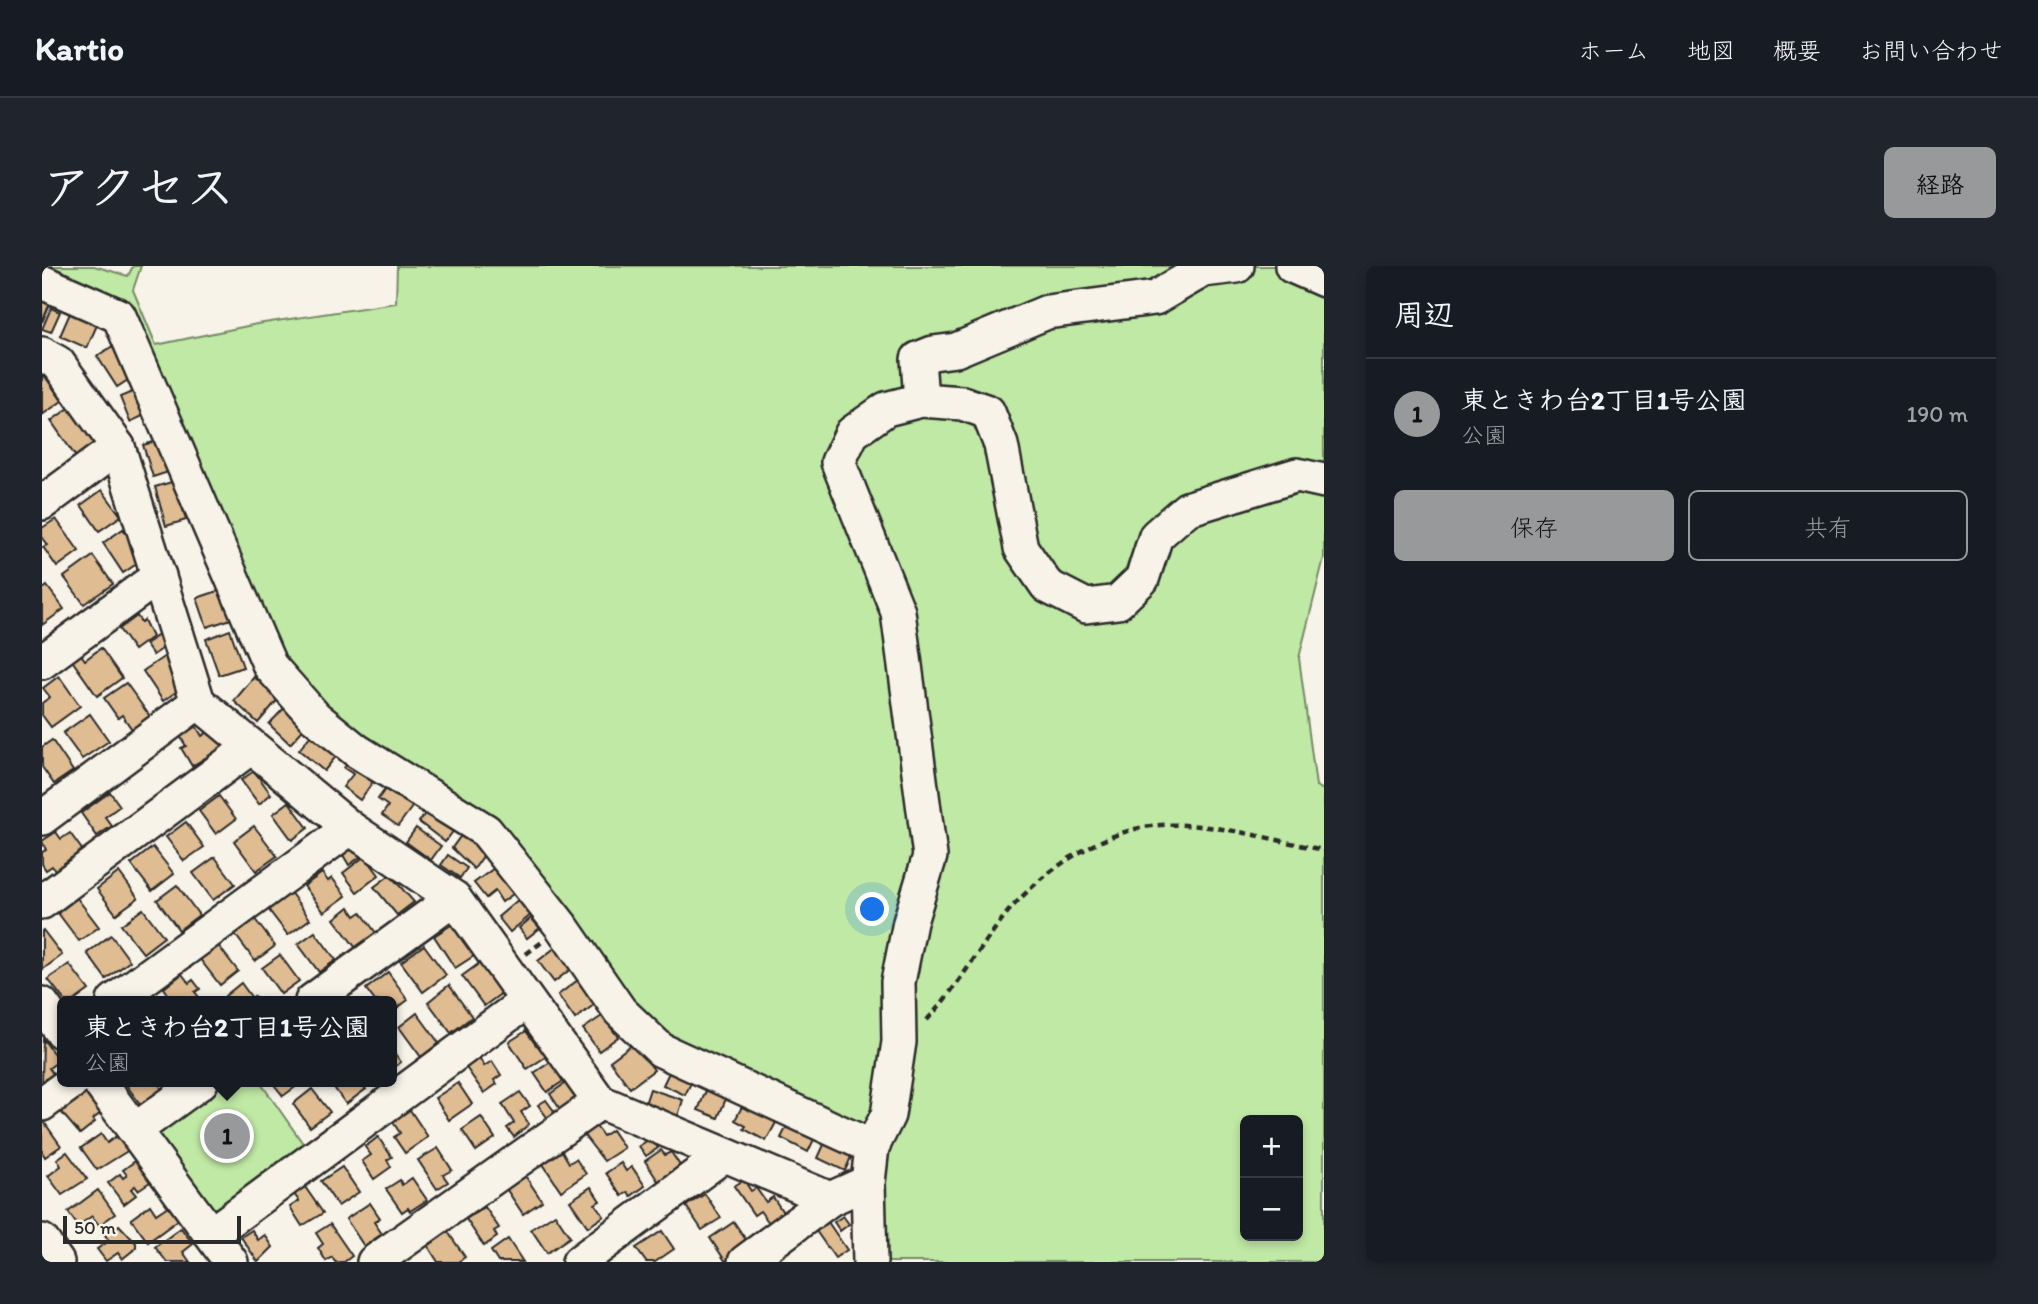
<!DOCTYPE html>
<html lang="ja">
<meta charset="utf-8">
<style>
:root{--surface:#171b24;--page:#20242c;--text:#f1f3f6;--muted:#9ea1a6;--line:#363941;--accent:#98999b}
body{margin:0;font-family:Itim,"Klee One",sans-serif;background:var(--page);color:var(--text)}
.controls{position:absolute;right:21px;bottom:21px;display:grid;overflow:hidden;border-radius:10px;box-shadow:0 4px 10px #0003}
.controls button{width:63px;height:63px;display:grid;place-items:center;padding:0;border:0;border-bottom:2px solid var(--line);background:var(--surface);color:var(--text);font:35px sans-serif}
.scale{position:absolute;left:21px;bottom:18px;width:178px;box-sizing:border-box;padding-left:7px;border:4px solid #2b2b2b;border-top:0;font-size:19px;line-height:24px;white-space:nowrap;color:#2b2b2b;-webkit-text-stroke:5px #f7f3e8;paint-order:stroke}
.you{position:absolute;left:831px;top:644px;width:24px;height:24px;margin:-18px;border:5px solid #fff;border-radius:50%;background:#1a73e8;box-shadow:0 0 0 10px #1a73e833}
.badge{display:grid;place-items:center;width:46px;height:46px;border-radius:50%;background:var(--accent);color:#111;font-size:23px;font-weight:700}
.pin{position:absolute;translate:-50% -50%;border:4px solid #fff;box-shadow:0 2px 7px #0006}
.popup{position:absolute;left:15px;top:730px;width:340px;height:91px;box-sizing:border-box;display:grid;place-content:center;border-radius:10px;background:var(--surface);filter:drop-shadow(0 2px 5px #0005);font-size:23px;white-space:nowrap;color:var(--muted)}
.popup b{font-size:26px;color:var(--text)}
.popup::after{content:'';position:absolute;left:50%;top:100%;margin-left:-14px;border:14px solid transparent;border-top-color:var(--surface)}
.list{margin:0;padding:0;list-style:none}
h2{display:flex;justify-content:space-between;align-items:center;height:91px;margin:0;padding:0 28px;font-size:30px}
h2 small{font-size:23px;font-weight:400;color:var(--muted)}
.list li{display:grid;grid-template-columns:46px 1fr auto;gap:21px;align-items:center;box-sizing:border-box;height:112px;padding:0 28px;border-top:2px solid var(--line)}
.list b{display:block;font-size:26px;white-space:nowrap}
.list p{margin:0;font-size:23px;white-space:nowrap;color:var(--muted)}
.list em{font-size:23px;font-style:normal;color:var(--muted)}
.actions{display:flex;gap:14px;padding:21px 28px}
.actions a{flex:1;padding:16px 0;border:2px solid var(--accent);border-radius:10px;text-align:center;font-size:24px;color:var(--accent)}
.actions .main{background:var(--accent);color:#111}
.map{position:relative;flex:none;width:1282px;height:996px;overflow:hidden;border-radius:10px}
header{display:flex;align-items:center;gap:42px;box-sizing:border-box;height:98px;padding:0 35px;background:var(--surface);border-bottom:2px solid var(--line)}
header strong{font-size:33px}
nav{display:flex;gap:38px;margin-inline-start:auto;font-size:24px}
.intro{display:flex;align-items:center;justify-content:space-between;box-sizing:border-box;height:168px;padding:0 42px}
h1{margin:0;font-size:49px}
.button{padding:18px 32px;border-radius:10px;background:var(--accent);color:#111;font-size:24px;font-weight:700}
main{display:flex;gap:42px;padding:0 42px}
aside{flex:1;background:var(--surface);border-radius:10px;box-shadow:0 4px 10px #0003}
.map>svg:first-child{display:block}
</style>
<header>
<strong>Kartio</strong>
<nav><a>ホーム</a><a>地図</a><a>概要</a><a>お問い合わせ</a></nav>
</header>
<div class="intro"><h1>アクセス</h1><a class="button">経路</a></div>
<main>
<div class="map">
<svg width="1282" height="996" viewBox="0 0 1282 996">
<rect width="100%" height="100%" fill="#f7f3e8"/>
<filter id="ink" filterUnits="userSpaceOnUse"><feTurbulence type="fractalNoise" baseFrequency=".0143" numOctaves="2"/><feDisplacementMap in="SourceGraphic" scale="14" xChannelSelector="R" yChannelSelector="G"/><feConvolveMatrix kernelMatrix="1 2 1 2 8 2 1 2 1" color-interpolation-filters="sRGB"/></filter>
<g filter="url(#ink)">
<!-- green -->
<g fill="#c0e9a5" stroke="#768a68" stroke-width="2" fill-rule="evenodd">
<path d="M0,0H52L86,10L91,0H99L91,24L114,79L215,58L354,37L355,0H1282V292L1257,392L1274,520L1282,524V996H832L837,877L624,780L448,553L323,477L229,385L84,38ZM1203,854H1256V970H1203Z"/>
<path d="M179,816H218L269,889L179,955L112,878L116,862Z"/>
</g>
<!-- building -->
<g fill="#e0bc92" stroke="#2b2b2b" stroke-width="2">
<path d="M0,32L9,35L0,56Z"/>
<path d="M9,42L18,46L9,66L0,63Z"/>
<path d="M28,47L55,59L45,82L18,70Z"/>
<path d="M80,74L92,110L75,121L55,90Z"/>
<path d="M0,106L20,135L0,149Z"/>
<path d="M95,124L105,148L88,156L78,131Z"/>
<path d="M34,137L55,176L34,191L9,155Z"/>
<path d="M119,174L129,205L111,211L101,179Z"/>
<path d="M133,215L144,254L124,260L113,221Z"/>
<path d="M60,224L79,250L57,265L39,239Z"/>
<path d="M14,253L37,285L15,301L1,281L5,279L0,272V262Z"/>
<path d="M81,263L102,293L81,307L61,277Z"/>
<path d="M51,290L71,318L42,338L22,311Z"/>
<path d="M5,320L22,343L0,359V324Z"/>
<path d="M188,321L198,350L165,361L155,332Z"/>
<path d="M95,350L99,356L102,354L110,371L92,384L77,363Z"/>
<path d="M188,364L201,401L177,409L164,373Z"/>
<path d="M120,367L127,378L111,389L103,378Z"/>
<path d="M59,382L80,412L55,430L29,393L38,387L43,394Z"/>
<path d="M123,390L144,419L121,435L101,405Z"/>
<path d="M17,410L38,440L9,461L0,449V437L8,431L1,422Z"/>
<path d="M212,411L237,432L216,457L192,435Z"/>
<path d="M84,417L112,456L94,469L80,449L76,452L62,432Z"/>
<path d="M249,435L270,454L248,478L227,458Z"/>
<path d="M48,448L67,475L40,493L21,467Z"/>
<path d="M154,460L160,470L173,461L184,479L150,500L139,482L144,480L138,470Z"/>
<path d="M276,460L302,481L282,505L257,484Z"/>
<path d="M10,474L31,505L12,518L0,501V481Z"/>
<path d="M312,489L337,507L318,534L301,521L311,508L302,502Z"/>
<path d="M212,505L229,528L217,538L199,514Z"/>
<path d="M347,518L373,537L356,560L340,549L346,540L336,533Z"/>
<path d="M68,526L78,540L63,551L70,560L55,570L39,547Z"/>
<path d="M177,530L194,553L174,568L157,545Z"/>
<path d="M247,536L266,562L250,574L231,548Z"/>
<path d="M388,541L415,560L403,576L377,556Z"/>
<path d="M144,556L162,581L142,595L124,571Z"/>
<path d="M212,560L235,590L214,605L192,575Z"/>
<path d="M425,561L444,586L432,603L410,582Z"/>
<path d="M374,562L399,580L389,594L364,576Z"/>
<path d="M14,566L19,573L28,567L41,585L13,604L10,600L4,604L0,598V586L4,584L0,575Z"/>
<path d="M314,579L321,589L307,599L301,589Z"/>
<path d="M111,581L132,608L110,625L89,598Z"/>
<path d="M406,589L425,602L418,612L399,599Z"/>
<path d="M323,590L337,609L315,626L301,607Z"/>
<path d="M173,591L193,618L171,634L151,607Z"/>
<path d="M463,594L482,620L460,636L453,625L444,632L432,617Z"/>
<path d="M77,606L96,632L74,648L55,623Z"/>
<path d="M280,607L286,615L290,612L304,630L282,646L262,620Z"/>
<path d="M348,609L372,636L355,649L332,621Z"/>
<path d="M135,619L157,649L137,664L115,634Z"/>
<path d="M248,626L268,653L246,669L226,643Z"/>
<path d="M35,632L57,661L37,675L16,647Z"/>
<path d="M477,633L490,648L468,666L456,651Z"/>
<path d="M307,641L313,650L319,646L334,667L314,682L292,653Z"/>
<path d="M101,643L122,671L101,687L79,659Z"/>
<path d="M212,652L233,680L213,695L192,667Z"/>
<path d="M489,652L498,662L485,672L477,662Z"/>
<path d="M417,654L438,686L413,702L392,670Z"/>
<path d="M1,664L20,689L0,704V665Z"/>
<path d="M273,666L294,694L277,706L256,678Z"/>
<path d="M69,669L88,695L64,713L45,687Z"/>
<path d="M175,678L196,705L178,719L157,692Z"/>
<path d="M382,679L404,709L381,726L359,696Z"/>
<path d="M514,681L530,702L512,716L496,695Z"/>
<path d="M238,689L257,715L239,728L220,702Z"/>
<path d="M442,694L464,724L442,740L420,710Z"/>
<path d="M27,698L47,724L32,735H23L6,713Z"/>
<path d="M346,706L366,734L350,746V735H333L324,723Z"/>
<path d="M140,708L147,717L151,714L158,723L153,726L160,735H131L122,722Z"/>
<path d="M536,714L553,738L533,753L516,729Z"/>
<path d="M199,717L210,732L212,730L216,735H187L183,730Z"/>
<path d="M407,719L430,751L409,767L386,736Z"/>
<path d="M375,747L397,777L379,791L357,761Z"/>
<path d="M560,750L576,771L557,785L541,763Z"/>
<path d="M484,765L494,779L499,775L508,788L485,803L467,776Z"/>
<path d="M1,773L17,795L7,802L12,809L0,817Z"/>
<path d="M592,777L612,804L588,822L568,795Z"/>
<path d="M350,784L359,796L350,803Z"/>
<path d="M437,791L442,800L450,795L459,809L452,814L455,818L442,827L423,800Z"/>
<path d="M510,795L523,814L505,826L492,807Z"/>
<path d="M631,798L653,809L643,829L621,819Z"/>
<path d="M668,815L688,823L676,852L656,844Z"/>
<path d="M82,816H115L120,823L99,839Z"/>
<path d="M230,816H258L259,817L241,830Z"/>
<path d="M288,816H318L324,823L304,838Z"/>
<path d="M525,816L535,831L518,843L508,828Z"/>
<path d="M416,817L430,838L407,854L393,832Z"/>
<path d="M270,823L288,846L268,861L251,838Z"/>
<path d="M608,823L641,834L635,853L602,841Z"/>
<path d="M34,825L39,831L44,827L59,847L51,853L53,856L38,868L19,846L22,843L18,837Z"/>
<path d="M478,826L488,840L479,846L487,858L472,871L465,862L472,857L460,838Z"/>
<path d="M705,831L736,853L724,875L702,863L704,860L693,854Z"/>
<path d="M504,834L515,849L507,854L496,839Z"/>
<path d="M366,841L386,871L363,887L352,871L358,867L349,853Z"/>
<path d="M439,851L453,872L434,885L420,864Z"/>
<path d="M749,852L776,865L766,886L739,872Z"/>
<path d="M0,853L19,880L3,891L0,886Z"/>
<path d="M553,859L561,870L570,864L582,882L562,895L541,868Z"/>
<path d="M59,868L65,877L76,869L87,884L55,904L39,882Z"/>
<path d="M336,871L350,891L345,894L349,901L332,913L320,895L329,889L323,881Z"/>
<path d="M609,872L616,882L604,890L597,880Z"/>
<path d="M785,872L812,884L803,905L776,892Z"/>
<path d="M396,882L410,904L401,909L406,916L395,923L376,894Z"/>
<path d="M619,884L623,889L629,886L639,901L616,915L603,895Z"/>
<path d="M520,885L527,897L534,893L544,908L519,925L501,898Z"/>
<path d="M25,886L45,913L20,929L6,910L19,900L15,893Z"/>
<path d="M96,893L111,914L96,924L93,920L89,923L94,929L82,938L66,917L78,908L81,912L85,909L81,904Z"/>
<path d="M579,897L584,905L590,901L603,920L589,930L586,926L580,930L564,907Z"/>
<path d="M300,901L317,926L296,940L279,915Z"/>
<path d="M482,908L500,935L481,948L463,921Z"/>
<path d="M370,912L385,934L368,945L366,942L360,946L344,923L358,914L360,919Z"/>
<path d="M702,914L709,925L714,922L724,936L731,931L742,948L728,958L718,945L712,949L692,920Z"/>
<path d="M263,921L281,947L260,960L248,941L257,935L252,928Z"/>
<path d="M549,921L558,935L553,938L562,950L546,961L528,935Z"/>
<path d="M56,924L73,948L57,959L50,950L36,960L26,946Z"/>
<path d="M663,928L679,952L660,964L644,940Z"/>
<path d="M328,937L338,952L332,956L340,968L322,980L304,953Z"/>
<path d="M108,939L114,948L126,940L136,954L106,976L89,953Z"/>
<path d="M443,941L457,962L452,965L455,971L442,980L424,953Z"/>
<path d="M513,948L528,971L505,987L489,963Z"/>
<path d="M801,950L807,958L798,965L792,956Z"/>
<path d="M692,956L708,980L684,996L668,972Z"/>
<path d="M786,956L805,984L793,992L774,965Z"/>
<path d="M288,958L310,990L302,996H293L290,991L284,995L276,982L281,978L274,967Z"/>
<path d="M77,959L94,977V982L80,993L76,987L64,995L55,983L67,975L63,969Z"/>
<path d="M139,962L151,978L141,986L148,996H125L113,981Z"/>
<path d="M210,964L216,974L223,969L231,981L216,996L199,971Z"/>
<path d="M620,965L632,983L613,996H604L594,982Z"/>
<path d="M406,966L423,991L416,996H396L386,980Z"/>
<path d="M466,973L481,996H456L449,985Z"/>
</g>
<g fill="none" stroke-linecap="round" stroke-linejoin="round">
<defs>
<g id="minor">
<path d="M1250,0L1282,14"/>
<path d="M0,16L77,50L228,400L273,451L315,485L444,565L520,661L578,745L619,784L830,881"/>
<path d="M0,88L16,97L76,181L156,436L308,562L412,632L558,836L788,933"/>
<path d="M879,134L876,93L891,87L914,84L1005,46L1113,32L1161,4L1195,0"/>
<path d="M0,237L76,181"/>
<path d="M0,396L117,310"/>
<path d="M0,552L156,436"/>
<path d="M0,636L209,481"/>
<path d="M72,735L308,562"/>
<path d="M270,735L412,632"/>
<path d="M0,738L20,766"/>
<path d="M57,816L189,996"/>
<path d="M0,838L30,816"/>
<path d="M93,864L159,816"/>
<path d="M826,916L828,996"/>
<path d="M169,968L485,735"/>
<path d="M0,975L15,996"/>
<path d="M332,996L558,836"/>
<path d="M537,996L682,889"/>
<path d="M703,996L788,933L826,916L830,881L846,849L857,776L856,716L868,656L888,590L856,346L796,196L810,167L844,143L879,134L920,137L946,146L959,179L979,282L1005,320L1044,340L1076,336L1100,313L1114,270L1145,243L1255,209L1282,215"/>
</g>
</defs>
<!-- minor casing -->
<use href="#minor" stroke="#2b2b2b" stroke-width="38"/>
<!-- path -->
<g stroke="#2b2b2b" stroke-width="4.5" stroke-dasharray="7 5" stroke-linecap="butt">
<path d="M484,688L500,676"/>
<path d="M885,754C915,722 938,681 965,647C1000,605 1063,562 1119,559C1172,556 1230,574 1282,584"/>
</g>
<!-- minor -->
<use href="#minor" stroke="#f7f3e8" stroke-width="33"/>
</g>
</g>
</svg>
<div class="controls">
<button>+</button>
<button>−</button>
</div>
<div class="scale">50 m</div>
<div class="you"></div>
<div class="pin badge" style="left:185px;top:870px">1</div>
<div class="popup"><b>東ときわ台2丁目1号公園</b>公園</div>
</div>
<aside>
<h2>周辺<small></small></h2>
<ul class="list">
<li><span class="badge">1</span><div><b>東ときわ台2丁目1号公園</b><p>公園</p></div><em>190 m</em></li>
</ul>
<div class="actions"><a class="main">保存</a><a>共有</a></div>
</aside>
</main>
